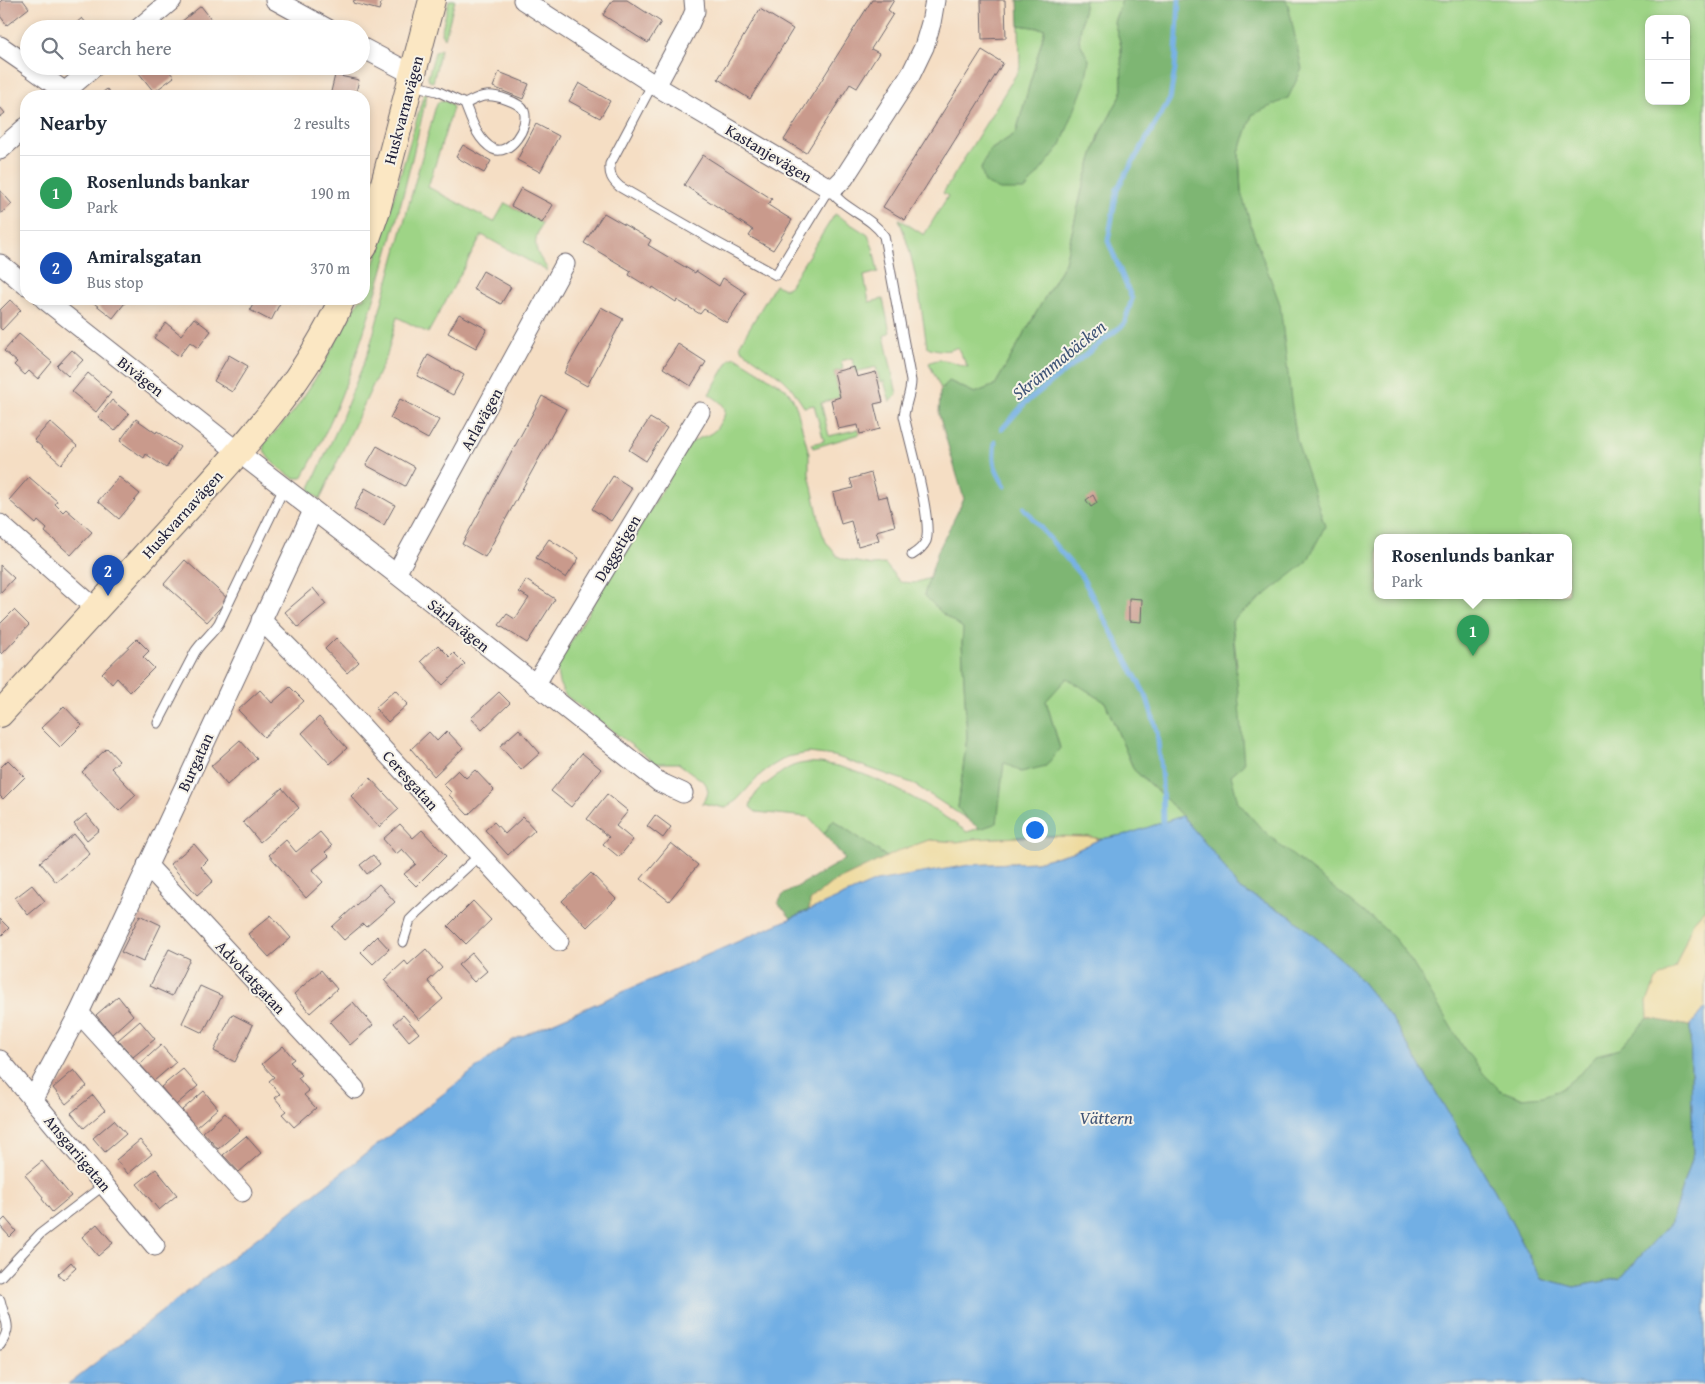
<!DOCTYPE html>
<meta charset="utf-8">
<style>
:root{--surface:#fff;--page:#f2f2f3;--text:#1f2937;--muted:#747a83;--line:#e0e1e3;--accent:#c8321e}
body{margin:0;font-family:"Gentium Book Plus",serif;background:var(--page);color:var(--text)}
.controls{position:absolute;right:15px;top:15px;display:grid;overflow:hidden;border-radius:10px;box-shadow:0 2px 8px #0003}
.controls button{width:45px;height:45px;display:grid;place-items:center;padding:0;border:0;border-bottom:1px solid var(--line);background:var(--surface);color:var(--text);font:25px sans-serif}
.you{position:absolute;left:1034px;top:829px;width:18px;height:18px;margin:-12px;border:4px solid #fff;border-radius:50%;background:#1a73e8;box-shadow:0 0 0 8px #1a73e833}
.badge{display:grid;place-items:center;width:32px;height:32px;border-radius:50%;background:var(--accent);color:#fff;font-size:16px;font-weight:700}
.pin{position:absolute;translate:-50% -41px;filter:drop-shadow(0 1px 2px #0008)}
.pin::after{content:'';position:absolute;top:26px;width:18px;height:15px;background:inherit;clip-path:polygon(0 0,100% 0,50% 100%)}
.popup{position:absolute;left:1374px;top:534px;width:198px;height:65px;box-sizing:border-box;display:grid;place-content:center;border-radius:10px;background:var(--surface);filter:drop-shadow(0 1px 4px #0005);font-size:16px;white-space:nowrap;color:var(--muted)}
.popup b{font-size:19px;color:var(--text)}
.popup::after{content:'';position:absolute;left:50%;top:100%;margin-left:-10px;border:10px solid transparent;border-top-color:var(--surface)}
.list{margin:0;padding:0;list-style:none}
h2{display:flex;justify-content:space-between;align-items:center;height:65px;margin:0;padding:0 20px;font-size:21px}
h2 small{font-size:16px;font-weight:400;color:var(--muted)}
.list li{display:grid;grid-template-columns:32px 1fr auto;gap:15px;align-items:center;box-sizing:border-box;height:75px;padding:0 20px;border-top:1px solid var(--line)}
.list b{display:block;font-size:19px;white-space:nowrap}
.list p{margin:0;font-size:16px;white-space:nowrap;color:var(--muted)}
.list em{font-size:16px;font-style:normal;color:var(--muted)}
.icon{flex:none;width:28px;height:28px;fill:none;stroke:currentColor;stroke-width:2;stroke-linecap:round;stroke-linejoin:round}
.map{position:relative;flex:none;width:1705px;height:1384px;overflow:hidden}
.search{position:absolute;background:var(--surface);box-shadow:0 2px 8px #0003;left:20px;top:20px;width:350px;height:55px;display:flex;align-items:center;gap:12px;box-sizing:border-box;padding:0 18px;border-radius:28px;color:var(--muted);font-size:19px}
.panel{position:absolute;background:var(--surface);box-shadow:0 2px 8px #0003;left:20px;top:90px;width:350px;height:215px;border-radius:20px}
.map>svg:first-child{display:block}
</style>
<div class="map">
<svg width="1705" height="1384" viewBox="0 0 1705 1384">
<rect width="100%" height="100%" fill="#f7f3e8"/>
<filter id="ink" filterUnits="userSpaceOnUse"><feTurbulence type="fractalNoise" baseFrequency=".02" numOctaves="2"/><feDisplacementMap in="SourceGraphic" scale="10" xChannelSelector="R" yChannelSelector="G"/><feConvolveMatrix kernelMatrix="1 2 1 2 8 2 1 2 1" color-interpolation-filters="sRGB"/></filter>
<filter id="wash" filterUnits="userSpaceOnUse"><feTurbulence type="fractalNoise" baseFrequency=".0096" numOctaves="4" result="noise"/><feDisplacementMap in="SourceGraphic" scale="20" xChannelSelector="R" yChannelSelector="G"/><feGaussianBlur stdDeviation="1.12" result="paint"/><feColorMatrix in="noise" values="0 0 0 0 0 0 0 0 0 0 0 0 0 0 0 0 0 1.4 0 .05"/><feComposite in="paint" operator="in"/></filter>
<g filter="url(#wash)">
<rect width="100%" height="100%" fill="#f5dec4"/>
<!-- green -->
<g fill="#9ed486" stroke="#607b60" fill-rule="evenodd">
<path d="M449,0H455L445,38L441,33Z"/>
<path d="M1085,0H1122L1114,22L1121,45L1122,93L1099,136L1083,186L1065,262L995,385L975,393L949,381L941,389L929,363C943,355 954,364 968,367L957,347C948,353 937,350 927,347C921,304 915,260 899,219L924,235L948,196L943,193L1020,68L1019,25L1045,29L1016,133L989,151L981,169L1089,60L1079,41Z"/>
<path d="M1271,0H1705V991L1687,1065L1476,1127L1286,873L1180,726L1237,666L1232,621L1245,208L1241,192L1239,153L1252,115ZM1649,19H1686V101H1649ZM1378,537H1568V595H1378Z"/>
<path d="M441,49L433,82L429,81L428,77L435,52Z"/>
<path d="M424,94H427C412,162 395,229 375,296C356,358 335,421 302,478H293C283,470 262,459 264,444L294,411L315,379L360,299H364V289L375,262Z"/>
<path d="M445,101L451,104L453,108L428,187L494,222L505,203L542,223C532,244 534,250 547,268V271L482,235L428,333L397,317L387,355L320,499L310,492V488L339,425L369,350L435,109L438,102Z"/>
<path d="M835,214L868,235L873,248L878,272L864,276L869,302L883,299L890,332L884,336L897,394L890,402L884,381L880,382L876,367L855,372L852,358L841,361L843,369L834,372L840,397L821,403L829,436L859,429L860,434L813,448L812,444L824,441L814,405L804,407L791,387L782,378L741,349L740,344L775,285L783,288H788Z"/>
<path d="M736,357L785,388L792,397L797,409L809,454V474L822,532L826,542L837,556L846,560L872,565L885,564L900,582L914,583L930,578L924,595L943,614L964,628L962,643L967,737L958,807L967,819L912,783L834,756L809,753L787,757L772,766L762,773L737,800L725,808L702,803L707,796L708,791L706,784L700,779L678,763H655L565,695L559,683L556,666L690,444C697,437 708,437 714,431C717,429 719,424 721,421C731,407 720,402 709,394L730,359Z"/>
<path d="M1067,677L1105,702L1134,770L1168,801L1182,816L1128,834L1100,839L1091,837L1046,836L975,839L957,842L929,840L887,857L833,820L824,834L808,817L756,812L750,807C752,794 763,786 773,779C779,774 788,767 796,765C841,751 931,806 967,832L996,823L1004,762L1060,748L1046,701Z"/>
</g>
<!-- forest -->
<g fill="#7eb673" stroke="#506c57">
<path d="M1018,0H1085L1079,41L1089,60L1085,83L1061,145L1025,190H1000L985,183L981,169L989,151L1016,133L1045,29L1019,25Z"/>
<path d="M1122,0H1285L1288,4L1302,69L1288,98L1252,115L1239,153L1241,192L1253,232L1280,304L1291,400L1297,442L1325,526L1307,562L1232,621L1244,764L1231,775L1238,802L1259,826L1282,847L1379,924L1396,940L1413,964L1465,1050L1484,1074L1500,1090L1521,1098L1543,1096L1561,1089L1584,1070L1596,1055L1619,1049L1648,1018L1690,1026L1693,1153L1671,1222L1621,1278L1574,1287L1541,1278L1495,1191L1392,1019L1348,965L1290,916L1238,888L1217,857L1182,816L1168,801L1134,770L1105,702L1067,678L1046,701L1060,748L1046,766L1021,772L1004,762L997,823L980,829L967,819L958,808L967,737L962,643L963,628L943,614L924,595L938,551L964,499L939,415L940,391L949,381L975,393L995,385L1065,262L1083,186L1099,136L1122,93L1121,45L1114,22Z"/>
<path d="M833,820L887,857L830,884L810,901L809,910L791,918L778,903L783,895L845,859L824,834Z"/>
</g>
<!-- sand -->
<g fill="#eeda9e" stroke="#887e6c">
<path d="M1046,836L1091,837L1100,839L1073,852L1036,862L969,865L809,910L810,901L830,884L901,850L929,840L957,842L975,839Z"/>
<path d="M1705,909V1007L1690,1026L1648,1018L1647,1002L1656,980L1675,968L1693,922Z"/>
</g>
<!-- water -->
<path fill="#72afe4" stroke="#4a6890" d="M1182,816L1217,857L1238,888L1290,916L1348,965L1392,1019L1495,1191L1541,1278L1574,1287L1621,1278L1671,1222L1693,1153L1690,1026L1705,1007V1384H68L513,1040L876,881L969,865L1036,862L1073,852L1100,839L1128,834Z"/>
<g fill="none" stroke-linecap="round" stroke-linejoin="round">
<!-- stream -->
<g stroke="#72afe4" stroke-width="5">
<path d="M1002,429L1025,403L1124,324L1132,299L1108,241L1117,189L1170,99L1175,69L1179,0"/>
<path d="M995,442C992,463 994,468 1005,486"/>
<path d="M1024,508L1082,577L1147,698L1157,731L1162,782L1163,823"/>
</g>
</g>
<g id="blocks">
<!-- building -->
<g fill="#c99a8c">
<path d="M2,0H23L29,8L7,25L0,16V2Z"/>
<path d="M354,0H382L379,10L353,3Z"/>
<path d="M613,0H627L661,22L648,43L603,15Z"/>
<path d="M872,0H894L888,10L893,14L871,49L879,53L857,88L850,84L806,153L784,140Z"/>
<path d="M981,0H1005L1006,38L982,39Z"/>
<path d="M201,6L212,20L200,29H187L181,22Z"/>
<path d="M760,9L793,29L750,99L718,79Z"/>
<path d="M82,18L91,29H69Z"/>
<path d="M982,50L1003,63L905,220L883,207Z"/>
<path d="M136,66H165L174,77L154,92L135,68Z"/>
<path d="M499,72L529,84L523,99L493,87Z"/>
<path d="M335,75L359,80L355,96H330Z"/>
<path d="M579,83L610,101L600,118L569,101Z"/>
<path d="M107,89L112,96H98Z"/>
<path d="M0,107L5,113L0,117Z"/>
<path d="M536,124L559,136L540,172L517,160Z"/>
<path d="M463,145L491,161L484,173L456,157Z"/>
<path d="M703,155L772,199L768,205L792,220L773,250L749,236L753,230L684,185Z"/>
<path d="M521,188L553,205L542,223L511,206Z"/>
<path d="M0,190L12,204L0,214Z"/>
<path d="M604,213L651,240L648,245L695,273L696,271L719,286L723,278L746,293L727,323L704,309L700,314L677,300L676,302L653,287L652,289L629,275L631,271L584,243Z"/>
<path d="M483,271L511,287L501,304L473,289Z"/>
<path d="M91,299H128L113,318L90,300Z"/>
<path d="M256,299H282L271,321L250,310Z"/>
<path d="M10,300L21,310L2,330L0,328V310Z"/>
<path d="M601,307L623,319L587,386L564,373Z"/>
<path d="M459,314L487,329L476,348L448,333Z"/>
<path d="M194,318L211,331L198,348L190,342L179,356L154,338L166,323L181,335Z"/>
<path d="M19,334L52,362L38,379L29,371L25,375L14,365L17,362L4,351Z"/>
<path d="M678,344L706,362L691,386L663,368Z"/>
<path d="M72,350L83,360L68,376L57,366Z"/>
<path d="M229,355L248,366L232,392L214,381Z"/>
<path d="M428,355L464,375L453,395L417,376Z"/>
<path d="M854,367L857,377L876,372L883,402L874,404L880,429L860,434L858,425L838,429L831,400L840,397L834,372Z"/>
<path d="M88,373L111,393L96,412L72,392Z"/>
<path d="M542,396L566,409L485,557L462,544Z"/>
<path d="M400,399L439,420L428,439L390,418Z"/>
<path d="M112,400L129,414L115,431L98,417Z"/>
<path d="M650,418L667,428L646,461L629,450Z"/>
<path d="M136,419L156,433L157,431L180,447L166,468L146,454L144,458L120,441Z"/>
<path d="M50,422L77,446L61,464L34,440Z"/>
<path d="M377,446L415,467L405,486L366,465Z"/>
<path d="M871,473L878,498L887,496L895,526L876,531L879,540L858,546L851,521L841,524L833,493L853,488L850,479Z"/>
<path d="M613,476L632,488L611,521L592,509Z"/>
<path d="M29,477L57,501L55,504L63,512L66,509L92,532L71,555L45,532L47,529L38,521L36,524L9,500Z"/>
<path d="M119,477L140,494L119,519L98,501Z"/>
<path d="M365,488L395,505L384,525L354,509Z"/>
<path d="M1093,495L1097,503L1091,507L1086,500Z"/>
<path d="M549,539L579,558L566,578L536,558Z"/>
<path d="M185,560L228,599L207,622L164,584Z"/>
<path d="M0,565L14,578L0,593Z"/>
<path d="M526,580L555,599L527,643L499,625L507,614L515,619L529,598L519,592Z"/>
<path d="M313,588L326,604L298,627L285,612Z"/>
<path d="M1129,598L1142,599L1141,622L1129,621Z"/>
<path d="M14,610L29,625L2,654L0,652V624Z"/>
<path d="M336,638L359,662L347,673L325,649Z"/>
<path d="M137,639L149,651L143,657L154,668L130,692L117,678L112,684L102,673Z"/>
<path d="M438,645L450,657L454,653L465,664L443,685L421,661Z"/>
<path d="M290,687L304,701L264,737L238,710L260,690L272,703Z"/>
<path d="M395,690L408,704L388,722L375,708Z"/>
<path d="M499,692L510,703L482,730L471,718Z"/>
<path d="M64,706L82,725L60,747L41,728Z"/>
<path d="M319,717L347,748L330,764L302,733Z"/>
<path d="M519,729L540,753L521,770L500,746Z"/>
<path d="M447,731L463,748L434,776L411,749L429,732L437,741Z"/>
<path d="M240,740L257,759L227,785L211,766Z"/>
<path d="M107,748L119,761L111,768L136,795L119,811L82,772Z"/>
<path d="M582,753L601,769L571,807L551,791Z"/>
<path d="M8,760L25,777L3,799L0,796V768Z"/>
<path d="M458,770L466,778L475,770L494,790L468,815L449,795L451,792L443,784Z"/>
<path d="M370,778L399,809L379,827L351,796Z"/>
<path d="M282,788L299,808L260,842L243,822Z"/>
<path d="M607,794L628,811L616,826L633,840L619,857L603,844L609,837L587,819Z"/>
<path d="M86,814L99,830L87,840L74,824Z"/>
<path d="M655,815L671,827L663,838L647,826Z"/>
<path d="M523,817L535,830L508,855L485,830L494,822L505,834Z"/>
<path d="M400,824L413,838L422,830L446,856L416,886L404,874L416,864L402,849L396,854L383,839Z"/>
<path d="M320,832L332,846L325,852L329,856L312,870L323,882L306,898L269,855L286,840L296,852Z"/>
<path d="M74,834L90,854L56,882L40,862Z"/>
<path d="M671,843L698,865L669,901L641,879Z"/>
<path d="M194,844L208,860L201,867L213,881L197,895L170,864Z"/>
<path d="M373,855L380,864L367,874L360,865Z"/>
<path d="M591,873L616,899L587,927L562,901Z"/>
<path d="M379,884L395,902L366,927L363,924L344,940L332,927Z"/>
<path d="M32,885L45,901L28,915L15,898Z"/>
<path d="M473,901L491,920L466,944L448,926Z"/>
<path d="M140,915L161,925L143,962L121,952Z"/>
<path d="M271,915L291,938L269,957L248,934Z"/>
<path d="M0,919L9,928L0,937Z"/>
<path d="M377,936L389,949L373,964L361,952Z"/>
<path d="M169,949L190,959L172,996L150,986Z"/>
<path d="M426,949L442,968L428,981L443,999L419,1020L384,980L405,961L408,965Z"/>
<path d="M472,953L487,971L474,982L458,965Z"/>
<path d="M321,970L337,989L310,1013L294,994Z"/>
<path d="M200,986L222,996L203,1033L182,1023Z"/>
<path d="M118,996L133,1015L112,1034L96,1015Z"/>
<path d="M353,1002L373,1025L350,1045L330,1022Z"/>
<path d="M232,1014L253,1025L235,1062L214,1051Z"/>
<path d="M403,1015L419,1033L409,1041L394,1023Z"/>
<path d="M140,1021L155,1039L133,1057L118,1040Z"/>
<path d="M161,1045L176,1062L154,1081L140,1064Z"/>
<path d="M283,1046L294,1059L290,1062L302,1075L298,1078L309,1091L304,1095L316,1108L294,1127L282,1114L286,1111L275,1098L280,1094L269,1081L274,1077L262,1064Z"/>
<path d="M183,1069L198,1086L176,1105L161,1087Z"/>
<path d="M74,1070L87,1086L66,1104L53,1088Z"/>
<path d="M204,1091L218,1108L196,1127L182,1110Z"/>
<path d="M93,1095L105,1110L84,1128L71,1113Z"/>
<path d="M225,1113L240,1130L218,1149L203,1132Z"/>
<path d="M114,1120L126,1134L105,1152L93,1138Z"/>
<path d="M246,1136L261,1153L239,1172L223,1155Z"/>
<path d="M140,1140L152,1154L128,1174L116,1160Z"/>
<path d="M42,1161L71,1196L52,1212L42,1199L43,1197L25,1175Z"/>
<path d="M156,1169L177,1195L159,1210L137,1184Z"/>
<path d="M5,1218L16,1231L10,1237L0,1226V1223Z"/>
<path d="M97,1224L113,1243L98,1256L82,1237Z"/>
<path d="M71,1262L76,1268L63,1280L58,1274Z"/>
</g>
</g>
</g>
<g filter="url(#ink)">
<use href="#blocks" fill-opacity="0" stroke="#6c646b" stroke-width="1"/>
<g fill="none" stroke-linecap="round" stroke-linejoin="round">
<defs>
<g id="lane">
<path d="M653,83L610,164C609,175 612,180 620,187L714,241L776,275L829,188C843,210 870,215 884,236L911,381C911,393 905,404 904,416C909,439 933,522 926,541C923,547 917,552 912,555"/>
<path d="M412,85L437,91L465,104C471,119 477,140 493,149C509,157 530,126 524,111C520,102 496,95 486,96C479,96 471,101 465,104"/>
<path d="M158,723L195,652C202,641 212,634 219,623L284,488"/>
<path d="M403,942L410,920L417,913L480,855"/>
<path d="M0,1277L40,1234L104,1185"/>
<path d="M0,1300C4,1320 14,1325 0,1345"/>
</g>
<g id="street">
<path d="M275,0L328,29"/>
<path d="M523,0L656,86L829,188L836,186L844,178L911,74L924,47L931,23L935,0"/>
<path d="M138,29L172,0"/>
<path d="M0,46L29,66"/>
<path d="M361,47L412,74"/>
<path d="M29,66L65,92"/>
<path d="M656,86L689,25L695,11L694,0"/>
<path d="M60,96L95,66"/>
<path d="M0,150L26,127"/>
<path d="M0,264L26,285"/>
<path d="M44,299L238,452L396,574L659,782L683,793"/>
<path d="M0,524L96,609"/>
<path d="M396,574L565,264"/>
<path d="M261,620L299,658L559,941"/>
<path d="M535,685L700,412"/>
<path d="M147,865L355,1089"/>
<path d="M79,1013L242,1192"/>
<path d="M0,1060L155,1246"/>
<path d="M33,1099L79,1013L313,511"/>
</g>
<g id="secondary">
<path d="M364,247L377,210L432,0"/>
<path d="M0,714C60,648 121,582 181,516C242,449 305,383 342,299"/>
</g>
</defs>
<!-- lane casing -->
<use href="#lane" stroke="#6c646b" stroke-width="11"/>
<!-- street casing -->
<use href="#street" stroke="#6c646b" stroke-width="21"/>
<!-- secondary casing -->
<use href="#secondary" stroke="#6c646b" stroke-width="28"/>
<!-- lane -->
<use href="#lane" stroke="#fff" stroke-width="9"/>
<!-- street -->
<use href="#street" stroke="#fff" stroke-width="19"/>
<!-- secondary -->
<use href="#secondary" stroke="#fbe7c3" stroke-width="26"/>
</g>
</g>
<g text-anchor="middle" stroke-width="4" stroke-linejoin="round" paint-order="stroke">
<!-- street labels -->
<g font-size="16" fill="#22223b" stroke="#f7f3e8">
<text transform="translate(403 110) rotate(-75)" y="6">Huskvarnavägen</text>
<text transform="translate(769 153) rotate(31)" y="6">Kastanjevägen</text>
<text transform="translate(141 376) rotate(38)" y="6">Bivägen</text>
<text transform="translate(481 419) rotate(-61)" y="6">Arlavägen</text>
<text transform="translate(182 514) rotate(-48)" y="6">Huskvarnavägen</text>
<text transform="translate(617 548) rotate(-59)" y="6">Daggstigen</text>
<text transform="translate(459 625) rotate(39)" y="6">Särlavägen</text>
<text transform="translate(195 762) rotate(-65)" y="6">Burgatan</text>
<text transform="translate(411 780) rotate(48)" y="6">Ceresgatan</text>
<text transform="translate(251 977) rotate(47)" y="6">Advokatgatan</text>
<text transform="translate(78 1153) rotate(50)" y="6">Ansgariigatan</text>
</g>
<!-- water labels -->
<g font-size="18" font-style="italic" fill="#3e5376" stroke="#f7f3e8">
<text transform="translate(1059 360) rotate(-39)" y="6">Skrämmabäcken</text>
<text x="1106" y="1124">Vättern</text>
</g>
</g>
</svg>
<div class="controls">
<button>+</button>
<button>−</button>
</div>
<div class="you"></div>
<div class="pin badge" style="left:1473px;top:656px;background:#2e9e5b">1</div>
<div class="popup"><b>Rosenlunds bankar</b>Park</div>
<div class="pin badge" style="left:108px;top:596px;background:#1a4fb4">2</div>
<div class="search"><svg class="icon" aria-label="search" viewBox="0 0 24 24"><circle cx="10" cy="10" r="6"/><path d="M15 15l6 6"/></svg>Search here</div>
<section class="panel">
<h2>Nearby<small>2 results</small></h2>
<ul class="list">
<li><span class="badge" style="background:#2e9e5b">1</span><div><b>Rosenlunds bankar</b><p>Park</p></div><em>190 m</em></li>
<li><span class="badge" style="background:#1a4fb4">2</span><div><b>Amiralsgatan</b><p>Bus stop</p></div><em>370 m</em></li>
</ul>
</section>
</div>
